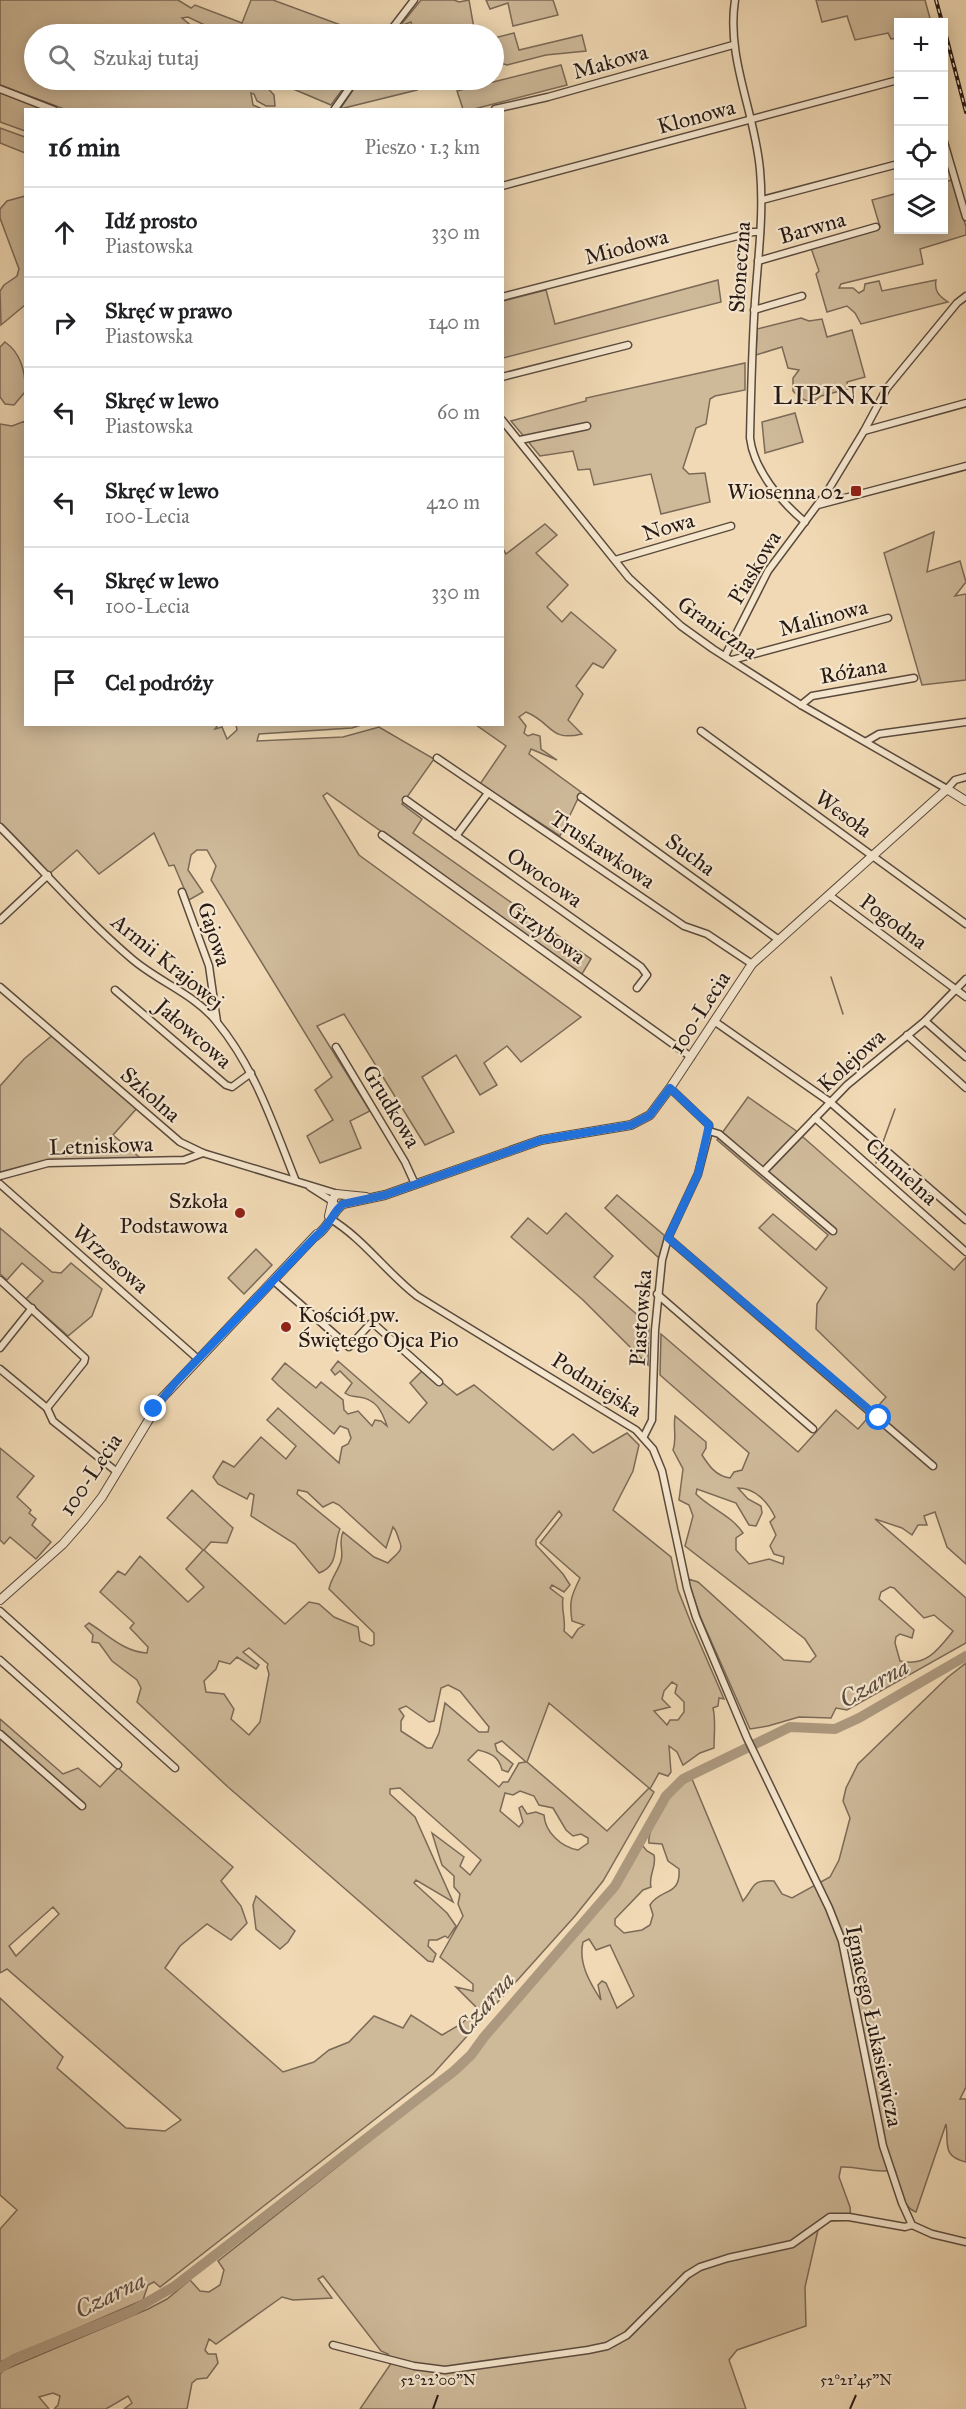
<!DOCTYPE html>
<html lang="pl">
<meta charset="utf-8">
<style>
:root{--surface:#fff;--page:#f6f6f6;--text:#202124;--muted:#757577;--line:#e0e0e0}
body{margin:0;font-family:"IM FELL Great Primer",serif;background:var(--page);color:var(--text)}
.controls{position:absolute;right:18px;top:18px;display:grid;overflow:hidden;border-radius:0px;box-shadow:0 3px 15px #0003}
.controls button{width:54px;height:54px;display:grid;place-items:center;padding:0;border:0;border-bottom:2px solid var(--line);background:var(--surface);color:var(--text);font:30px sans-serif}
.stop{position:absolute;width:18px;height:18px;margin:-14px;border:4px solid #1a73e8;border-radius:50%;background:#fff}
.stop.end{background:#1a73e8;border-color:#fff;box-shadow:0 2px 6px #0008}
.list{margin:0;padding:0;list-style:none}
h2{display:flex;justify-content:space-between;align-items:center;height:78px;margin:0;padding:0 24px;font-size:26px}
h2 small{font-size:20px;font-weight:400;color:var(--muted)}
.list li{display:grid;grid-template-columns:39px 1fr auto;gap:18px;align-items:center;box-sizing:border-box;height:90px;padding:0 24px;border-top:2px solid var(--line)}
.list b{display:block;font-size:22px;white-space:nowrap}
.list p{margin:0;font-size:20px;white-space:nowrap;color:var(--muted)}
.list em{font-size:20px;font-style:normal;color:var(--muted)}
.icon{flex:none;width:33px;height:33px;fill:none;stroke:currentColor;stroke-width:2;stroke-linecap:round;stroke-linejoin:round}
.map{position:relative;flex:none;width:966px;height:2409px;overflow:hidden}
.search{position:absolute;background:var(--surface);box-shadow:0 3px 15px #0003;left:24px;top:24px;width:480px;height:66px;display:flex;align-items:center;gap:15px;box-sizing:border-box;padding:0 21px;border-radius:33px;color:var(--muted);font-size:22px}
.panel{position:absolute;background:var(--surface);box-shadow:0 3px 15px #0003;left:24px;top:108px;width:480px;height:618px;border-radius:0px}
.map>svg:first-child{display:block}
</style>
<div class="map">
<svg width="966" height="2409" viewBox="0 0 966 2409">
<rect width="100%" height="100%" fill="#f0d9b4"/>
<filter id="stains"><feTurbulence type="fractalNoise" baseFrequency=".00333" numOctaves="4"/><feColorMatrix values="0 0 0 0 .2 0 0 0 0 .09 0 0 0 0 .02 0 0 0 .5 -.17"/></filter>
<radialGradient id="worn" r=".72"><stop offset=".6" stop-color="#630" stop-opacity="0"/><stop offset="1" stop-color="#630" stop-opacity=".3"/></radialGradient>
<!-- green -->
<g fill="#ceb999" stroke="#7b6a57" stroke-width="1.5" fill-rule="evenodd">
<path d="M0,0H178L191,8L195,5L242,23L251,0H273L365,34H229L220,28L213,29L188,17L182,18L194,28L210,34H34V80H265L263,83L274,95L275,106H266L257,101L254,94L251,93L253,105L262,109H64L0,85Z"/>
<path d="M421,0H454L459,2L469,0L475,34H414L411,22L400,26Z"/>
<path d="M486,0H553L558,15L513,26L508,3L490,9Z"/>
<path d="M816,0H925L931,22H898V38L891,39L888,33L855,40L847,16L822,22Z"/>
<path d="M514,33L519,50L582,35L586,51L546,55L507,65L494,61V38Z"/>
<path d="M561,65L567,85L474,109H463L457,91Z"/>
<path d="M272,80H329L345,86L331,105Z"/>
<path d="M360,80H428L417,90L340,109Z"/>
<path d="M0,92L46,109L26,110L25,131L0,122Z"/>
<path d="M0,128L25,137V153L0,143Z"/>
<path d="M952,180L966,227V235L920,249L923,264L841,284L839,288H853L859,293L864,290L865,284L879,281L882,291L936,280C934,291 939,296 948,302L861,324L855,313L847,306L827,312L816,274L819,271L811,248L880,227L872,200L898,193V230H944V182Z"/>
<path d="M25,196V305L1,325L0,291L4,285L17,276L19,269L0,218V209L7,201Z"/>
<path d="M718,280L721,302L503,358V301L546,290L555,324Z"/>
<path d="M801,318L809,321L822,319L827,337L852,330L865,377L847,382L848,389L821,396L812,403L800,398L793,391V378L799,370L788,368L782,347L756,355L757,329Z"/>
<path d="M5,342C21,353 26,373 25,392L14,405L5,404L0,397V347Z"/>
<path d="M745,363V390L715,396L710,399L706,424L696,428L683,468L689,474L705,473L710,502L661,514L651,474L594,485L590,469L578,470L573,451L540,456L511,421L586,401V398Z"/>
<path d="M795,413L803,442L765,453L762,422Z"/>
<path d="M25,421L26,724L218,725L215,729L222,727L227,739L237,730L236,725H361L352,728L259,734L257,741L343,737L379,727L434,759L402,804L422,819L413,833L591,959L582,974L327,793L323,796L359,855L581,1017L521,1062L507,1046L484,1063L497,1085L480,1095L456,1055L422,1077L454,1132L425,1145L344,1014L317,1026L370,1111L350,1121L361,1148L320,1163L307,1136L333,1120L315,1090L332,1077L211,880L216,866L207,850H197L191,855L188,870L203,892L189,900L174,865L169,866L154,833L99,874L77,850L48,875L0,827V424L12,426Z"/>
<path d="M545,524L557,535L536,553L568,585L547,607L562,622L571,612L616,650L603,668L593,663L576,686L583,694L568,720L582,734C549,742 553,723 526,712L519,717L526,726L524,733L528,736L533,734L540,736L541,749L557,760L531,749L529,754L581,792L560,836L480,784L506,746L476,725L502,724L503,549L506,554Z"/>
<path d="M934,532L927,572L960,561L966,582L955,596L966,594V680L922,685L884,553Z"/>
<path d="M55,1033L138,1107L113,1135L144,1161L48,1163L0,1176V1086L24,1059Z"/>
<path d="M748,1097L795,1130L954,1270L966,1257V1564L947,1547L935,1512L924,1516L927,1525H918L912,1535L902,1528L875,1519L966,1598V1643L847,1710L836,1708L831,1718L799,1717L768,1726L750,1729L700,1616L688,1579L698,1582L784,1660L810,1662L816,1656L805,1639L685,1546L693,1516L689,1505L679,1500L683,1469L673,1450C677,1439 673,1428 675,1416L706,1442V1448L702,1455C709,1466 716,1476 730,1478L734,1472L742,1470L749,1453L660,1375L661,1334L798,1452L836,1410L858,1429L886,1397L816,1329L817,1304L827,1288L759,1228L773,1214L816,1250L828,1235L717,1140ZM738,1488C755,1488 768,1502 775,1517L770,1522L776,1535L770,1546L774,1554L784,1557L783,1564L769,1559L749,1564L736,1550V1538L743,1533C731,1515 711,1509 696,1494L697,1489L736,1503L749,1525L756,1526L762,1513L761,1506L748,1499ZM890,1587L894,1588L924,1618L934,1615L953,1631C938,1650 926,1667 900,1661L895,1643L896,1637L900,1634L912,1638L914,1630L879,1599L881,1592Z"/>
<path d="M617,1195L665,1236L659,1258L605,1208Z"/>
<path d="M566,1213L613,1256L594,1277L649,1325L648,1365L583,1300L511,1237L528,1218L547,1234Z"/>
<path d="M0,1228L52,1272L61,1273L71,1263L102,1289L92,1316L68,1336L26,1299L43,1281L22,1263L7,1280L0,1274Z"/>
<path d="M256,1249L272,1265L244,1294L228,1278Z"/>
<path d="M338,1361L409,1423L427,1403L410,1383L425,1368L457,1395L474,1385L553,1450L573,1434L593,1453L627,1433L639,1445L633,1471L613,1510L671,1557L678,1590L691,1623L724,1699L719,1698L718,1706L713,1708C716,1720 714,1735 714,1748L700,1753L683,1765L677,1752L669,1746L671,1772L668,1776L659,1773L650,1789L654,1792L603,1881L575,1916L433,2074L160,2287L154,2282L148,2285L143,2300L0,2362V2229L17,2210L0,2195V1998L63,2057L57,2068L126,2128L165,2131L181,2120L7,1969L0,1973V1719L63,1774L78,1768L100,1787L118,1768L233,1867L221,1881L241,1906L247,1923L231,1940L207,1924L180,1946L165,1968L283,2072L314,2062L329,2050L349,2042L374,2016L403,2028L411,2015L442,2035L461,2024L478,2009L456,1987L473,1991V1984L440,1957L463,1916L458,1904L460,1894L454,1887V1876L442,1865L432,1833L464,1857L460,1866L470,1875L481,1860L400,1788L390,1789V1794L415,1817L453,1902L416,1880L414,1883L447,1913L456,1926L448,1938L445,1936L437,1940H429L428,1946L436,1954L433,1962L428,1961L228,1787L137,1702L141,1688L137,1680L112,1661L99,1643L92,1642L93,1635L85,1626L89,1623C107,1634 124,1652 147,1653L148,1647L130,1628L134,1623L100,1592L118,1571L125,1575L140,1556L188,1602L204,1587L186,1569L203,1550L167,1518L192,1490L233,1528L227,1543L211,1542L204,1550L285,1624L309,1602L319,1604L334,1617L358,1627L360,1641L371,1646L374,1644V1633L329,1589C331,1578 338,1571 341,1561C344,1551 338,1542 343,1532L374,1557L388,1563C395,1554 405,1552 399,1540C397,1534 397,1531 393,1527L386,1548L339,1505L333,1502L323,1507L307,1492L298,1490L297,1494L340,1529C333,1545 340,1566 319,1573L295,1544L251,1516L254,1495L250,1493L247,1499L218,1484L213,1477L223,1461L234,1467L261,1437L286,1459L296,1446L267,1420L278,1408L339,1463L342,1447L348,1444L351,1438L348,1429L340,1426L334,1434L278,1385L272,1379L285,1363L316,1388L321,1382L343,1400L344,1410L348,1414L358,1411L372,1426L375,1420L381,1421L387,1426C382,1411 376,1399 359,1397C352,1396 350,1397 345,1393L352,1383L340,1371L335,1375L331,1370ZM559,1511L562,1515L540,1543L580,1578C571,1596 569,1602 572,1621L584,1625L578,1629L572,1638L564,1631C566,1619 561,1610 563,1598L550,1588L552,1585L564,1592L570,1585L563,1574L536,1545V1540ZM249,1648L268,1664L267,1667L269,1674L260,1722L249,1735L231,1719L234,1709L224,1694L206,1692L204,1681L216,1669L219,1661L230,1664L237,1657L256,1669L259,1665L243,1652ZM672,1682L677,1685L675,1693L684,1702V1712L678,1720H670L667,1725L654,1711L670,1707L662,1699L664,1691ZM448,1685L460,1691L489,1727L488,1732H479L445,1703L439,1733L432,1748H427L401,1731V1721L404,1716L399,1709L406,1706L429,1722L434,1721L441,1688ZM549,1703L649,1788L607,1831L527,1762ZM502,1741L526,1762L519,1763L508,1782H503L499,1787L468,1760L478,1750C490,1753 499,1756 502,1770L508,1772L513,1764L497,1751L495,1744ZM520,1791L534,1796L539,1805L553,1808L566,1830L573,1836L581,1834L588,1838V1843L578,1850C561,1847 545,1832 544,1815L536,1812L527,1814L522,1806L519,1808L523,1822L519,1827L500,1811L505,1793L513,1795ZM53,1907L59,1914L16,1956L9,1946Z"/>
<path d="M0,1448L34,1476L17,1497L31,1510L29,1513L36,1519L32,1525L51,1542L36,1559L10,1537L4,1544L0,1540Z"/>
<path d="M966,1663V2087L960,2099H966V2162C941,2156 949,2143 946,2124L916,2212C901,2207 899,2184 895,2170C873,2174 860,2166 841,2167L839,2177L850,2207L851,2220L828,2221L818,2230L805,2287L806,2326L737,2350L729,2360L746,2409H360L392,2362L388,2354L381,2351L323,2276L318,2279L332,2298L293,2300L282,2297L216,2344L209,2339L205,2350L208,2354H216L218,2363L207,2378L197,2379L192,2383L187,2409H124L132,2403L128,2396L106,2409H54L58,2405L60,2396L53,2393L39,2397L49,2409H0V2374L4,2370L148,2309L167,2299L190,2280L200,2291L209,2292L220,2285L224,2270L218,2261L428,2095L473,2056L485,2038L615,1891L642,1845L647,1851L654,1855C657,1867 648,1875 651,1887L643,1890L615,1919V1925L624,1933L642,1930L650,1925L653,1915L650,1905C660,1888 681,1897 679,1869L668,1861L662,1844L649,1843C647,1830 665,1800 675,1790C680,1785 686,1782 692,1779L743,1901C755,1887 751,1879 774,1881L782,1894L792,1898L830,1877L839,1860L850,1818L843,1801L846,1788L858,1764L948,1677ZM589,1939L596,1950L610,1945L634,1996L617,2008L606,1983L602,1981L598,1985L601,2000C590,1983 578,1963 583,1942Z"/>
<path d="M256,1896L295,1931L288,1942L280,1949L256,1929L253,1905Z"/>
</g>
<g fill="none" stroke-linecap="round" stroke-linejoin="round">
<!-- stream -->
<g stroke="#776654" stroke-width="1.5">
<path d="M831,977L843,1014"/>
<path d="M883,1142L895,1109"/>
<path d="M876,1163L880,1150"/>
</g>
<!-- river -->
<path stroke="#ac987e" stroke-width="10" d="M0,2368L14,2359L132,2311L175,2286L454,2071L471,2055L484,2037L615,1886L666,1796L683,1779L790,1727L835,1729L859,1718L966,1656"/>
<defs>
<g id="minor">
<path d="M735,0C726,58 755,112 760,170C764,213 758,258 755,301C752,347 751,392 750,438C754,470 780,501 805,522"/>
<path d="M388,34L414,0"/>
<path d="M0,89L54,110"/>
<path d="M495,109L548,97L733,45"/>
<path d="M334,110L355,80"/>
<path d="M944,142L966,217"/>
<path d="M502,186L898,80"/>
<path d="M762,200L898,164"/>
<path d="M758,261L876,227"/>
<path d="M502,297L753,232H760"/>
<path d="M754,310L802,296"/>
<path d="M502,377L628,345"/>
<path d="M502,420L629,578L681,626L713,649L801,705L947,789L955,780L966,777"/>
<path d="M864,431L966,403"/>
<path d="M520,440L587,426"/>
<path d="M818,505L966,466"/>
<path d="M615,560L731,526"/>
<path d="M725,656L768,571L827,492L864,431L887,388L957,303L966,296"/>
<path d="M732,660L888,618"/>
<path d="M801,705L812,696L914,678"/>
<path d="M701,731L966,924"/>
<path d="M867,741L879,734L966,722"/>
<path d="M437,758L684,926L707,934L752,964"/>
<path d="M581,797L779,940"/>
<path d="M406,800L641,967L647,975L637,988"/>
<path d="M0,827C44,871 85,919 132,959C159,982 194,994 216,1021C255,1068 273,1124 295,1179"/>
<path d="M382,835L691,1057"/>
<path d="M456,836L488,793"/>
<path d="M182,892L209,966L217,1022"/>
<path d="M829,895L966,997"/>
<path d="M0,920L48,875"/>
<path d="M0,987L180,1142L203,1153L338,1194"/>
<path d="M115,990L226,1085L232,1087L251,1073"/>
<path d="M714,1021L830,1102L966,1220"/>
<path d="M925,1021L966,1057"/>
<path d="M907,1035L966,1088"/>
<path d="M336,1047L405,1162L415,1184"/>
<path d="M815,1118L966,1252"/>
<path d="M709,1131L719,1134L833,1231"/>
<path d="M764,1171L847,1085L925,1021L966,979"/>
<path d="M0,1176L48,1163L184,1160L203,1153"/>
<path d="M0,1184L198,1359"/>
<path d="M310,1187L332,1201"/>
<path d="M329,1218C363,1238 386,1272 417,1296L636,1430L653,1449L662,1471L687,1588L696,1617L747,1738L829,1908L842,1941L883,2146L902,2203L912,2225L932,2234L966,2242"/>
<path d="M668,1238L933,1466"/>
<path d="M0,1280L85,1358L84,1362L47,1408"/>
<path d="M274,1281L349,1347L370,1324H374L439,1382"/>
<path d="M657,1294L813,1429"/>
<path d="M0,1348L32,1308"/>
<path d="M0,1369L47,1408L53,1421L117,1472"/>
<path d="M644,1436L652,1420L655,1330L662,1260L668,1238L698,1174L709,1131V1125L670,1088"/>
<path d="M0,1611L175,1768"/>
<path d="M0,1660L118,1765"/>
<path d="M0,1734L82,1806"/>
<path d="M333,2345L414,2366L445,2370L588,2350L607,2346L627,2335L687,2275L700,2267L728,2258L792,2244L830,2217H849L905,2227L912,2225"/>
</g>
<g id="tertiary">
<path d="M335,1206L332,1201L336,1194L366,1197"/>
<path d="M329,1216L332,1203"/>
<path d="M316,1236C331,1225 332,1212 343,1204L385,1195L541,1140L631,1125L650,1115L670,1088L752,964L947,789L966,801"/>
<path d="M0,1600L63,1544L84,1520L102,1497L162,1398L317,1234"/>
</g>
</defs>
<!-- minor casing -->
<use href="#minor" stroke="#5a4a3d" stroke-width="9"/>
<!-- tertiary casing -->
<use href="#tertiary" stroke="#5a4a3d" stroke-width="10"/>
<!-- minor -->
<use href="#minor" stroke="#f5e6ce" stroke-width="6"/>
<!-- tertiary -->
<use href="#tertiary" stroke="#f5e6ce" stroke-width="8"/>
<defs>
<g id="rail">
<path d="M936,0L942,22"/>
<path d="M944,28L966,112"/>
</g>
</defs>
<!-- rail casing -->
<use href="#rail" stroke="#281a15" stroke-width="4"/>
<!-- rail -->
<use href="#rail" stroke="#f5e6ce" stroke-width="1.5" stroke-dasharray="4.5" stroke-linecap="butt"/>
</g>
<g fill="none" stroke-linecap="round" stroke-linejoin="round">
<!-- route -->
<path stroke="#1a73e8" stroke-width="8" d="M154,1409L175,1383L316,1236C331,1225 332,1212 343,1204L385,1195L541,1140L631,1125L650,1115L670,1088L709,1125L698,1174L668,1238L879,1418"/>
</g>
<!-- ticks -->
<path fill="none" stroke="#281a15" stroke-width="2" d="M433,2409L438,2395M850,2409L856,2395"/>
<!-- markers -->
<g fill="#8f2418" stroke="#f5e6ce" stroke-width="2">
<rect x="850" y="485" width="12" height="12" rx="3"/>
<circle cx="240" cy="1213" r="6"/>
<circle cx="286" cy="1327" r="6"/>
</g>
<g text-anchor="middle" stroke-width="4.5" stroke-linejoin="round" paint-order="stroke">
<!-- street labels -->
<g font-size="22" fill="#281a15" stroke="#f5e6ce">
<text transform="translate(610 61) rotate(-16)" y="8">Makowa</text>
<text transform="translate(696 116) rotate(-15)" y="8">Klonowa</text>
<text transform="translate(812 227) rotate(-16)" y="8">Barwna</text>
<text transform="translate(626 246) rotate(-15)" y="8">Miodowa</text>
<text transform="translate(739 267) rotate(-86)" y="8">Słoneczna</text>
<text transform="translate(668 526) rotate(-16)" y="8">Nowa</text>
<text transform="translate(754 567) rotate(-59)" y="8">Piaskowa</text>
<text transform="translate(823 617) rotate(-15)" y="8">Malinowa</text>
<text transform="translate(718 627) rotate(35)" y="8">Graniczna</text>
<text transform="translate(853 670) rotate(-10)" y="8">Różana</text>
<text transform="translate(844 813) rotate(36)" y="8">Wesoła</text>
<text transform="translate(603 849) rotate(34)" y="8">Truskawkowa</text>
<text transform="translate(691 854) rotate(36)" y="8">Sucha</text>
<text transform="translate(545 877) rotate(35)" y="8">Owocowa</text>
<text transform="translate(894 921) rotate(36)" y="8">Pogodna</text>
<text transform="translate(547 932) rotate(36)" y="8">Grzybowa</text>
<text transform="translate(215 934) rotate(72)" y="8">Gajowa</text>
<text transform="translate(168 961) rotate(39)" y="8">Armii Krajowej</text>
<text transform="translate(699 1012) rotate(-57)" y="8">100-Lecia</text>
<text transform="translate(194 1033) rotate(41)" y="8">Jałowcowa</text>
<text transform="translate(851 1060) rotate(-42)" y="8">Kolejowa</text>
<text transform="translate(151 1094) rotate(41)" y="8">Szkolna</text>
<text transform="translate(392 1106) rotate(59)" y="8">Grudkowa</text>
<text transform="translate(101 1145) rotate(-2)" y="8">Letniskowa</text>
<text transform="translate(902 1171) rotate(42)" y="8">Chmielna</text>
<text transform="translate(111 1258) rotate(41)" y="8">Wrzosowa</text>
<text transform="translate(640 1318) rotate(-86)" y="8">Piastowska</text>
<text transform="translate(597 1384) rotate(32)" y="8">Podmiejska</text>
<text transform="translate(90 1474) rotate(-56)" y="8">100-Lecia</text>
<text transform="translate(875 2026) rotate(78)" y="8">Ignacego Łukasiewicza</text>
</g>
<!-- poi labels -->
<g font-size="22" fill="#281a15" stroke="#f5e6ce" text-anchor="end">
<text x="844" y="499">Wiosenna 02</text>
<text x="228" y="1208">Szkoła<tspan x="228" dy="25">Podstawowa</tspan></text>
<text x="298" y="1322" text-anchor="start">Kościół pw.<tspan x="298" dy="25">Świętego Ojca Pio</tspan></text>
</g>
<!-- water labels -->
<g font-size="24" font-style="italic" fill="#5d4c3f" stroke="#f5e6ce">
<text transform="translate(874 1683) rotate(-29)" y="8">Czarna</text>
<text transform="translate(485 2004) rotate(-49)" y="8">Czarna</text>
<text transform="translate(110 2295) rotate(-26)" y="8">Czarna</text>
</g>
<!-- quarter labels -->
<g font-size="26" letter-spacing="1.5" fill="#281a15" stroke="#f5e6ce">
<text x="832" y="404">LIPINKI</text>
</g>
</g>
<g font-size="15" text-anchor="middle" fill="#281a15" stroke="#f5e6ce" stroke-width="4.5" stroke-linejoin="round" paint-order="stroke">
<text x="438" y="2385">52°22'00"N</text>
<text x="856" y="2385">52°21'45"N</text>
</g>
<rect width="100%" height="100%" filter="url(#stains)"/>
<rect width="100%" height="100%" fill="url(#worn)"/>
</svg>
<div class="controls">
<button>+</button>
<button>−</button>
<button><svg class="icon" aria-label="locate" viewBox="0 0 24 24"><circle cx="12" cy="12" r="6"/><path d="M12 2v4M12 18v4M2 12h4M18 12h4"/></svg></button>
<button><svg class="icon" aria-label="layers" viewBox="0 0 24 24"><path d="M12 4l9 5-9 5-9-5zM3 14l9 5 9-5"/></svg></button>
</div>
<div class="stop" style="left:879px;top:1418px"></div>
<div class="stop end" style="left:154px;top:1409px"></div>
<div class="search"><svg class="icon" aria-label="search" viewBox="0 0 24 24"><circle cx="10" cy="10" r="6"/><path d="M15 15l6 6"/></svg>Szukaj tutaj</div>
<section class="panel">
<h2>16 min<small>Pieszo · 1.3 km</small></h2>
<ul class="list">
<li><svg class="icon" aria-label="ahead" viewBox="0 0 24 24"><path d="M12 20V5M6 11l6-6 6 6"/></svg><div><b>Idź prosto</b><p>Piastowska</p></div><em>330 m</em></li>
<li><svg class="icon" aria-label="right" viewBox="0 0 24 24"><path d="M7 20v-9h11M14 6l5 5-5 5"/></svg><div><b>Skręć w prawo</b><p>Piastowska</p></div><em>140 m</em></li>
<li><svg class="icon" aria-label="left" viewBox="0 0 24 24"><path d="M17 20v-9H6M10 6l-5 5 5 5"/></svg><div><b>Skręć w lewo</b><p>Piastowska</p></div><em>60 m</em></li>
<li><svg class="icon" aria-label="left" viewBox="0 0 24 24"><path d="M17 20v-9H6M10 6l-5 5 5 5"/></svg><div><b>Skręć w lewo</b><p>100-Lecia</p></div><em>420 m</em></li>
<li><svg class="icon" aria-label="left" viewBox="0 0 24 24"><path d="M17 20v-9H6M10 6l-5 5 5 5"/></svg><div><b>Skręć w lewo</b><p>100-Lecia</p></div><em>330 m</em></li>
<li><svg class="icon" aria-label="arrive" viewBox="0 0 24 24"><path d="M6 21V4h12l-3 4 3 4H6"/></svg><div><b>Cel podróży</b></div></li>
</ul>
</section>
</div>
